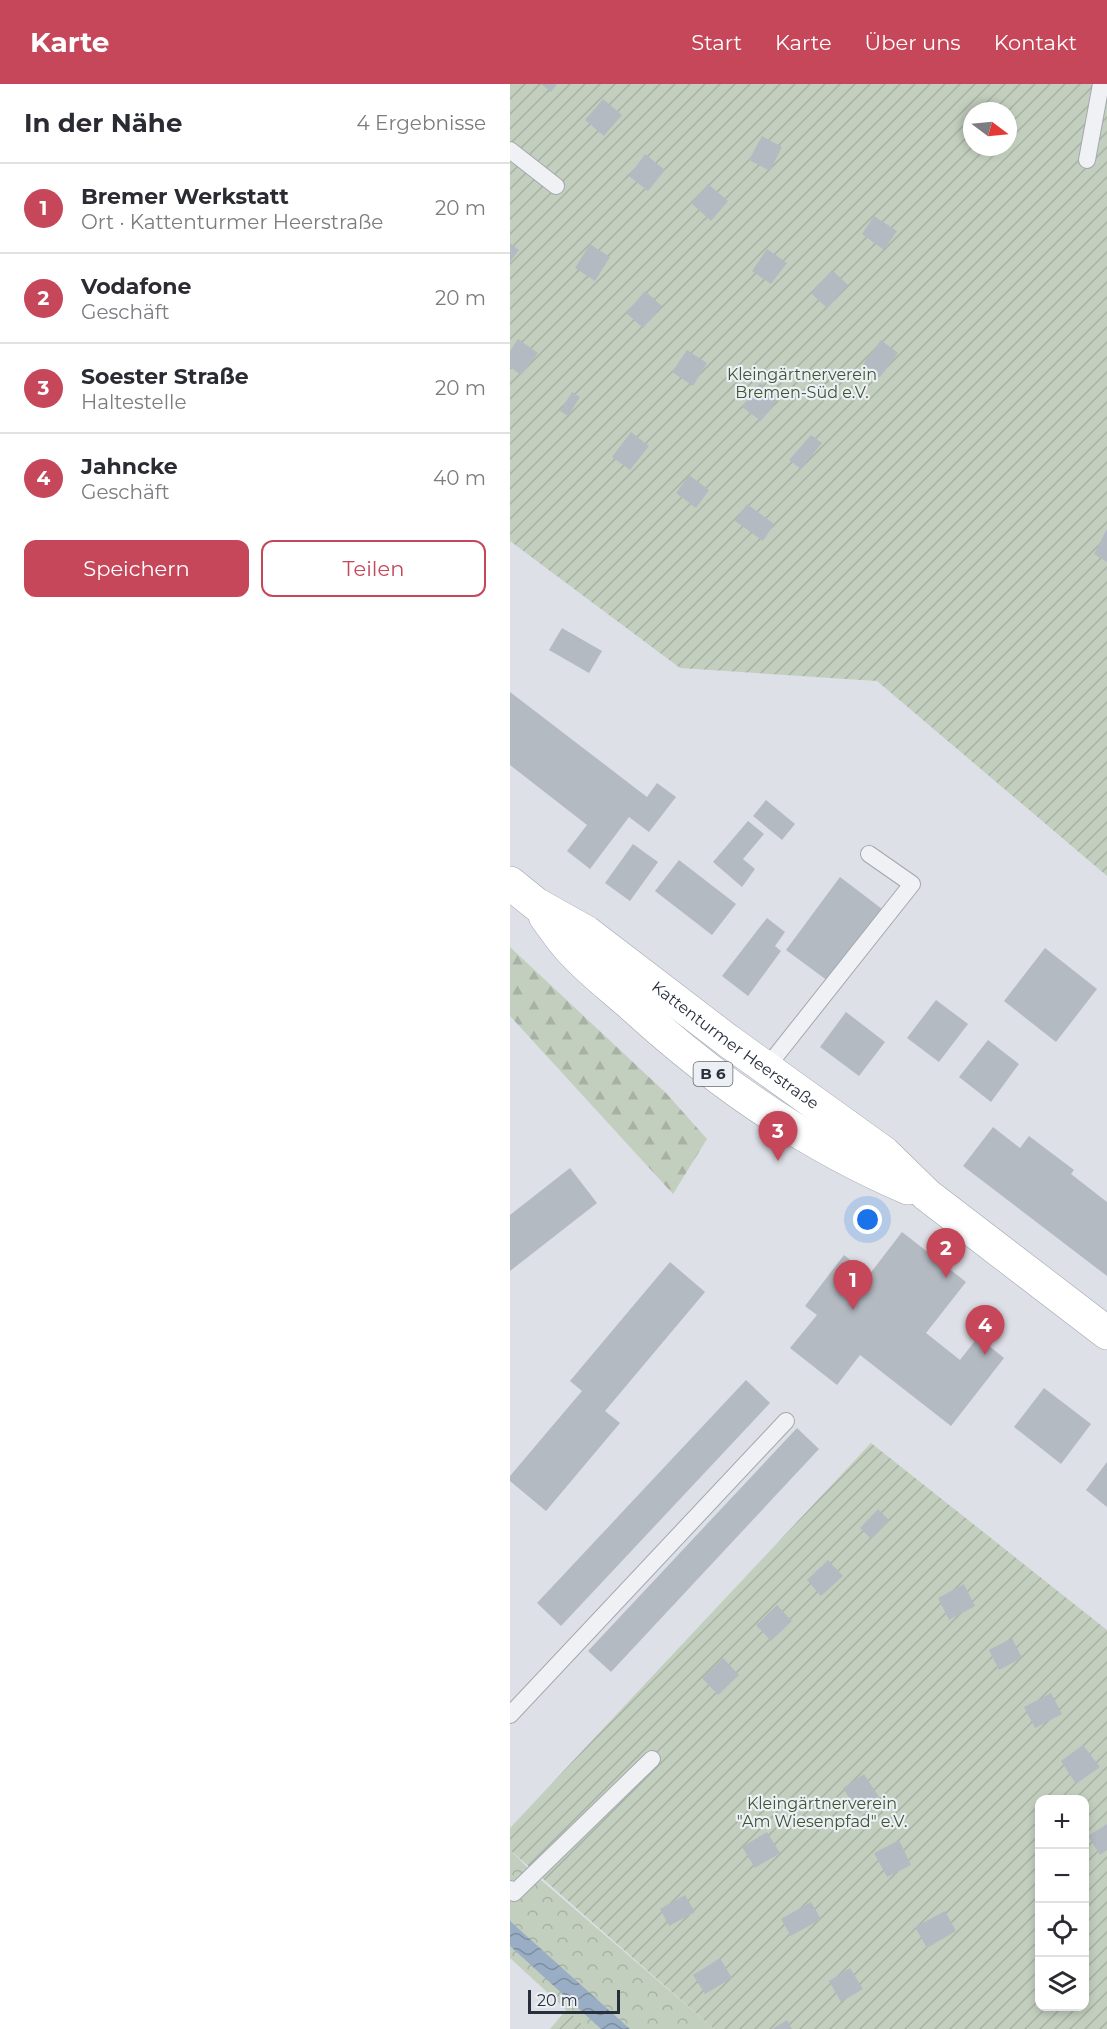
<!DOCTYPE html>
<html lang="de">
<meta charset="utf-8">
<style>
:root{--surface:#fff;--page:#f2f2f3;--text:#2b2b33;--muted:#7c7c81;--line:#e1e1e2;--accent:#c6465a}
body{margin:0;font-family:Montserrat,sans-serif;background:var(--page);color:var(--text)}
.controls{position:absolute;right:18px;bottom:18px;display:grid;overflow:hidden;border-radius:12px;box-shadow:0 3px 9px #0003}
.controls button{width:54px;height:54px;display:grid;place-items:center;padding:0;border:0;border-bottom:2px solid var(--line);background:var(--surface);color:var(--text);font:30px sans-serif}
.compass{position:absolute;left:453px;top:18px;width:54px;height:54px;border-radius:50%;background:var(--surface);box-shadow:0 3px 9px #0003;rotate:106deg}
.scale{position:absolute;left:18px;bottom:15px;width:92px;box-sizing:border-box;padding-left:6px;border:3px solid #272f3c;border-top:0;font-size:16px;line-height:21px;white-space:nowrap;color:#272f3c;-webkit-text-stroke:4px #eceff4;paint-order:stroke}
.you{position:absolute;left:358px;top:1136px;width:21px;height:21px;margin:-15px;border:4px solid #fff;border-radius:50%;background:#1a73e8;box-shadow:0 0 0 9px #1a73e833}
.badge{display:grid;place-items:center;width:39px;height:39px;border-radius:50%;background:var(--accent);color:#fff;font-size:20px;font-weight:700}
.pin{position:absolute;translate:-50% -50px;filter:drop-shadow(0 2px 3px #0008)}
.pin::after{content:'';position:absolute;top:32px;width:21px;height:18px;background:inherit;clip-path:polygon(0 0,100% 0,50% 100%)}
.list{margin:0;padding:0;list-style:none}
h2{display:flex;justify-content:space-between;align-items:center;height:78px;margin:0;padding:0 24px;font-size:26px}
h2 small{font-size:20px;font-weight:400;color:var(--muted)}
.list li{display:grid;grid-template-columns:39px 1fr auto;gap:18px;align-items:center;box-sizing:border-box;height:90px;padding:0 24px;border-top:2px solid var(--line)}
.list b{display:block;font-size:22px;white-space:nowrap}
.list p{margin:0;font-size:20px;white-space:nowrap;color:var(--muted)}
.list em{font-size:20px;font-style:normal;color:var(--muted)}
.actions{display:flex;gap:12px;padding:18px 24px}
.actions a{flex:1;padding:14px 0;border:2px solid var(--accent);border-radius:12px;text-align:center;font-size:21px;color:var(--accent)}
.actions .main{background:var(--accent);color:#fff}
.icon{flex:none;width:33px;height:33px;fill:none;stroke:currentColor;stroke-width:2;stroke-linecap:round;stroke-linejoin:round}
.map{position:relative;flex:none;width:597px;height:1945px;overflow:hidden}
header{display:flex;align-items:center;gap:36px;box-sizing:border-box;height:84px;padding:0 30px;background:var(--accent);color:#fff}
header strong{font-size:28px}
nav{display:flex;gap:33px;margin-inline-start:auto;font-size:21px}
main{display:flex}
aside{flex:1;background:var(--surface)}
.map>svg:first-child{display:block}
</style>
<header>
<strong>Karte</strong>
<nav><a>Start</a><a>Karte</a><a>Über uns</a><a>Kontakt</a></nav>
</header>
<main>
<aside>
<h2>In der Nähe<small>4 Ergebnisse</small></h2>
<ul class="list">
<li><span class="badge">1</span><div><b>Bremer Werkstatt</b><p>Ort · Kattenturmer Heerstraße</p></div><em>20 m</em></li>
<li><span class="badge">2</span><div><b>Vodafone</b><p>Geschäft</p></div><em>20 m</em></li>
<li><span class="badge">3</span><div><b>Soester Straße</b><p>Haltestelle</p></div><em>20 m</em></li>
<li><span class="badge">4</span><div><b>Jahncke</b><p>Geschäft</p></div><em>40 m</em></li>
</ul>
<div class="actions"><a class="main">Speichern</a><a>Teilen</a></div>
</aside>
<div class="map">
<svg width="597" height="1945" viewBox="0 0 597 1945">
<defs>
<pattern id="forest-firs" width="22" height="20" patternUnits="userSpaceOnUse" patternTransform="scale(1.5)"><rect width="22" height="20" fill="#c3cfbe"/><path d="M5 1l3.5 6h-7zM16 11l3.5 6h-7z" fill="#a8b2a4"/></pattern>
<pattern id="park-crowns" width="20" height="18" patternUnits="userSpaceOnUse" patternTransform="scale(1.5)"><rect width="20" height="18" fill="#c3cfbe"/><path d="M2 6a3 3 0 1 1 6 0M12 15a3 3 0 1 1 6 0" fill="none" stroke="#a8b2a4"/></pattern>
<pattern id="garden-furrows" width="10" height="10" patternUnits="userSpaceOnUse" patternTransform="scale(1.5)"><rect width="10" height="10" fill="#c3cfbe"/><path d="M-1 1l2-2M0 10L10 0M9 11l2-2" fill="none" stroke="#a8b2a4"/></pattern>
<pattern id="water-waves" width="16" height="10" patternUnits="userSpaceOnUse" patternTransform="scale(1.5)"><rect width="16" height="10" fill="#99aec5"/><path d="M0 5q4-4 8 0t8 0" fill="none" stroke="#7d8ea1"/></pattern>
</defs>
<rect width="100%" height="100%" fill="#dde0e6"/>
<!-- forest -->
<path fill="url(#forest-firs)" d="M0,863L156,1009L197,1055L163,1110L0,932Z"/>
<!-- park -->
<path fill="url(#park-crowns)" d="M0,1766L24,1790L204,1945H77L0,1874Z"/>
<!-- garden -->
<g fill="url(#garden-furrows)" fill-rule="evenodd">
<path d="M0,0H597V792L367,597L170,584L0,457ZM462,27H498V63H462Z"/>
<path d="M361,1359L597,1546V1945H204L0,1766V1744ZM530,1716H574V1922H530Z"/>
<path d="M56,1926H57L77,1945H40Z"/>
</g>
<!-- water -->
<path fill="url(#water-waves)" d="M0,1837L120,1945H91L0,1862Z"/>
<!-- building -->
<g fill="#b4bac2">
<path d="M31,0H47L41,8Z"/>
<path d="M93,15L112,31L94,52L75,36Z"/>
<path d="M252,52L272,63L260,87L239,76Z"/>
<path d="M135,70L155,86L138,107L119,92Z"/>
<path d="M198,100L218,117L201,137L181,119Z"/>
<path d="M364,132L387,147L374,166L352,150Z"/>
<path d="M0,159L9,166L0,178Z"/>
<path d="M80,160L100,173L85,197L65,184Z"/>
<path d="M257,165L277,179L261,200L242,187Z"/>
<path d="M322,186L338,201L317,224L301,209Z"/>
<path d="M135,207L152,222L133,244L116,229Z"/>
<path d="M8,255L28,269L11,291L0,283V267Z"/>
<path d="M371,256L388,269L370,293L353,280Z"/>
<path d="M177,266L197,279L183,302L162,288Z"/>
<path d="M250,299L269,314L251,337L232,323Z"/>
<path d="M62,308L70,313L58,332L50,327Z"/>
<path d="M121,348L139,362L120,386L102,373Z"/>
<path d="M301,351L312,359L291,385L279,376Z"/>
<path d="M179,391L199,406L186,424L166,409Z"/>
<path d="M237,420L264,440L253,457L225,437Z"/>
<path d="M597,445V478L584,470Z"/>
<path d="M52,544L92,567L79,589L39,566Z"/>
<path d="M0,608L137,713L147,699L166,713L139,748L119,733L80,785L57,767L77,741L0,681Z"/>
<path d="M256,716L285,740L272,756L243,732Z"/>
<path d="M238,737L254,750L233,775L245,785L232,803L203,778Z"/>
<path d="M123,760L148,778L120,817L95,799Z"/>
<path d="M169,776L226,820L202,851L145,807Z"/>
<path d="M330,793L372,825L318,897L276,866Z"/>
<path d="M257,834L275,848L265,862L271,867L238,912L212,892Z"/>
<path d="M535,864L587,905L546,958L494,917Z"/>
<path d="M426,916L458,940L429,978L397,954Z"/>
<path d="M336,928L375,958L349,992L310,963Z"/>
<path d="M478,956L509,980L481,1018L449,993Z"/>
<path d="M483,1043L510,1064L519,1052L564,1086L561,1090L597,1118V1192L453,1082Z"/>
<path d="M60,1084L87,1119L0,1187V1131Z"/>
<path d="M392,1148L456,1198L416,1249L450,1276L468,1253L494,1274L441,1342L350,1271L327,1301L280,1264L307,1231L295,1222L334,1171L359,1191Z"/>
<path d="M160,1178L195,1208L95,1327L110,1339L36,1427L0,1397V1392L72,1307L60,1297Z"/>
<path d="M236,1296L260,1319L51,1542L27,1519Z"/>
<path d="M534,1304L581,1340L551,1380L504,1343Z"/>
<path d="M287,1344L309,1365L101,1588L78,1567Z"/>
<path d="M597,1378V1423L576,1406Z"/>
<path d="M368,1425L379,1436L361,1455L350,1444Z"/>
<path d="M318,1476L333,1492L311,1512L297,1496Z"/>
<path d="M454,1500L465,1522L439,1536L428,1514Z"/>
<path d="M267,1521L282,1537L261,1557L246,1541Z"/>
<path d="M502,1554L512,1574L489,1586L479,1566Z"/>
<path d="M213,1574L229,1591L208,1611L192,1594Z"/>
<path d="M541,1609L552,1630L525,1644L514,1623Z"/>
<path d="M573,1661L590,1683L566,1700L551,1677Z"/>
<path d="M354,1690L371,1716L349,1730L333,1704Z"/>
<path d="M597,1740V1766L590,1771L578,1752Z"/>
<path d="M257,1748L270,1769L245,1784L232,1763Z"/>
<path d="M389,1756L401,1781L377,1793L364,1769Z"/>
<path d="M175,1811L185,1828L159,1842L150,1825Z"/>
<path d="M301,1818L311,1835L281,1852L271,1835Z"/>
<path d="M435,1827L446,1847L417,1864L405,1843Z"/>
<path d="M210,1874L222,1894L195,1910L183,1891Z"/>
<path d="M340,1884L353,1905L331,1918L319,1897Z"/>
<path d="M277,1936L282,1945H262Z"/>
</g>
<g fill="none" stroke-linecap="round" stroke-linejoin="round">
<defs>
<g id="service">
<path d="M0,66L46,102"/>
<path d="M577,76L591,0"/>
<path d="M257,983L402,800L359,770"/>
<path d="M0,1631L276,1337"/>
<path d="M0,1805L4,1809L142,1675"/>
</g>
<g id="primary">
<path id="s1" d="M0,799L26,820L76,848L217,956L374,1069L417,1111L597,1249"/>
<path d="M35,832C44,844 52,857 63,868C81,888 104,905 124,923C205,997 297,1061 398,1104"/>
</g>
</defs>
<!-- service casing -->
<use href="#service" stroke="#a3a7b0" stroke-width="18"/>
<!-- primary casing -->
<use href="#primary" stroke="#9da5b1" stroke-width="34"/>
<!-- service -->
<use href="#service" stroke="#eff1f5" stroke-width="16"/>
<!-- primary -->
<use href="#primary" stroke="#fff" stroke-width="33"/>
</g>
<g text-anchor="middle" stroke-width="4.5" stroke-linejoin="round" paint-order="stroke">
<!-- shield labels -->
<rect fill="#eceff4" stroke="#626973" stroke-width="1.5" x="183.5" y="978" width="39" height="24" rx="4.5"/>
<g font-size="15" font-weight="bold" fill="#272f3c">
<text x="203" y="995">B 6</text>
</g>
<!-- park labels -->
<g font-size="16" fill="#3c5635" stroke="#eceff4">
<text x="292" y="296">Kleingärtnerverein<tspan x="292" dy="18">Bremen-Süd e.V.</tspan></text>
<text x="312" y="1725">Kleingärtnerverein<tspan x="312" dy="18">"Am Wiesenpfad" e.V.</tspan></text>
</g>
<!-- street labels -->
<g font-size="16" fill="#272f3c" stroke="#eceff4">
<text dy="6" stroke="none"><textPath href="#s1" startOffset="278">Kattenturmer Heerstraße</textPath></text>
</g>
</g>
</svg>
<div class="controls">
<button>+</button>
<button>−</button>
<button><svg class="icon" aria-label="locate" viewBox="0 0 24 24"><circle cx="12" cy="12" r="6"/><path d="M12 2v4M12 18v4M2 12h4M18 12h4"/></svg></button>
<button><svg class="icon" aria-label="layers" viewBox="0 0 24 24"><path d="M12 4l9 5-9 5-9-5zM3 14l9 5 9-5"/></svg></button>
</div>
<svg class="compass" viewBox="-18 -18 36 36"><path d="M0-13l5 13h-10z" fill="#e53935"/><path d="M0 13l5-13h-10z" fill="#7c7c81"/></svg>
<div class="scale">20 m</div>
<div class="you"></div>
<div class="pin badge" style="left:343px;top:1226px">1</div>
<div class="pin badge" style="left:436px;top:1194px">2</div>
<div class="pin badge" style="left:268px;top:1077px">3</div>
<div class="pin badge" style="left:475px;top:1271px">4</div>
</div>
</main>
